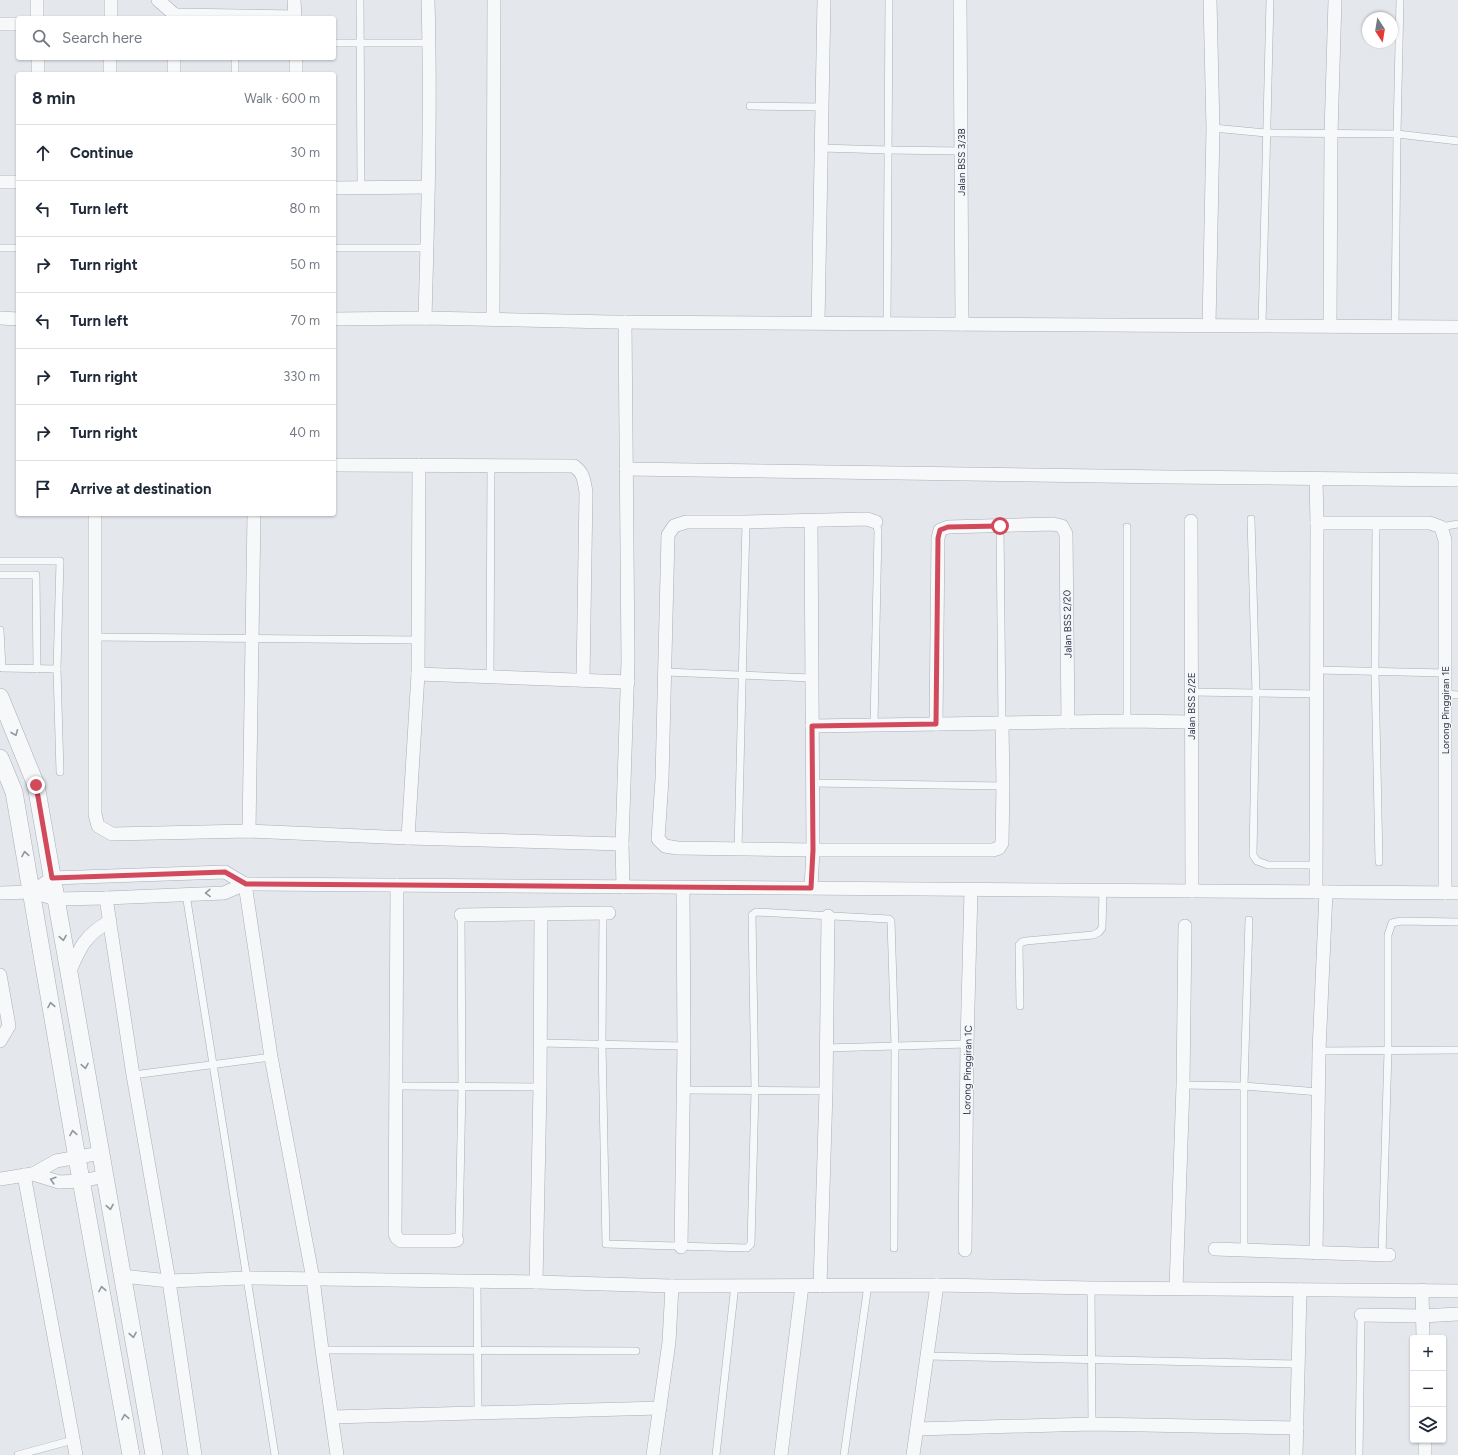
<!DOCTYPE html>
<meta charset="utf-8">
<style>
:root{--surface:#fff;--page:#f6f6f7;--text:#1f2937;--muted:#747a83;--line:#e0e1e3}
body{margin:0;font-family:Figtree,sans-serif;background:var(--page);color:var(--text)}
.controls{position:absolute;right:12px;bottom:12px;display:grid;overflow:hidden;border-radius:4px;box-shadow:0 1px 3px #0004}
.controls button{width:36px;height:36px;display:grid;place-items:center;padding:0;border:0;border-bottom:1px solid var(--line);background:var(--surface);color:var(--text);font:20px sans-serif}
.compass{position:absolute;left:1362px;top:12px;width:36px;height:36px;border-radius:50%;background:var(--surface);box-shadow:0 1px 3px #0004;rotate:168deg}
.stop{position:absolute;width:12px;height:12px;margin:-9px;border:3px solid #d1495b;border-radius:50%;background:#fff}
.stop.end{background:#d1495b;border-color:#fff;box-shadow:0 1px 4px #0008}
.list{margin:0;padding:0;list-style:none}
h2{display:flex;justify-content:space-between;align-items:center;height:52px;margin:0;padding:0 16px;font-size:17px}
h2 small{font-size:13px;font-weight:400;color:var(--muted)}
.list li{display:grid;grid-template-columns:26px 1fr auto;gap:12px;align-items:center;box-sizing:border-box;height:56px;padding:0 16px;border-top:1px solid var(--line)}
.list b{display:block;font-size:15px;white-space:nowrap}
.list em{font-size:13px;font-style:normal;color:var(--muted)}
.icon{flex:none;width:22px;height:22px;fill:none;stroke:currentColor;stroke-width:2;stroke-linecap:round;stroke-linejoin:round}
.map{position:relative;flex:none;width:1458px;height:1455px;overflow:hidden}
.search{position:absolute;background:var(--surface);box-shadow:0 1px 3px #0004;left:16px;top:16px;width:320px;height:44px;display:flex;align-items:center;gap:10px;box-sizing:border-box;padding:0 14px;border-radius:4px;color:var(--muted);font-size:15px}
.panel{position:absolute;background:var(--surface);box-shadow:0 1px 3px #0004;left:16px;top:72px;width:320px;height:444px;border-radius:4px}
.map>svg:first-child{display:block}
</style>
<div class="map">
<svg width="1458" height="1455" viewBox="0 0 1458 1455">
<rect width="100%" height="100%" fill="#e4e7ec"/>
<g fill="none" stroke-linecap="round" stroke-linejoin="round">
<defs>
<g id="service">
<path d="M360,0L361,188"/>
<path d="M334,43H429"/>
<path d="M235,58V74"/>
<path d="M750,106L822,107"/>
<path d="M1213,128L1266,133L1397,134L1458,141"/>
<path d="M821,148L888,150L961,151"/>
<path d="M0,248H18"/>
<path d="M334,248H427"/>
<path d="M887,324L889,0"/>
<path d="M1262,326L1270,0"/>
<path d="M1395,327L1397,134L1400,0"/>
<path d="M1251,519L1256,693L1253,855L1257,861L1268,865H1316"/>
<path d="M1376,524L1375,671L1379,862"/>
<path d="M1000,525L1002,723"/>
<path d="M1127,527V721"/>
<path d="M1441,527L1458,524"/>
<path d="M0,561H60L57,669L60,772"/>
<path d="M0,575H36L37,669"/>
<path d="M0,630L2,668L57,669"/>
<path d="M94,637L419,640"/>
<path d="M1317,670L1445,673"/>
<path d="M665,672L812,678"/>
<path d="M490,676L491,465"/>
<path d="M1191,692L1316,694"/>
<path d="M1446,694L1458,695"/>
<path d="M874,725L878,531L876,522"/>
<path d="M813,783L1003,786"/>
<path d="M738,850L746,522"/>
<path d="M186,894C215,1081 246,1268 275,1455"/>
<path d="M603,913L602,1044L606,1244L747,1248L751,1244L755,1090L752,915L756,912L889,919L891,921L895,1046L894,1248"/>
<path d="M1020,1006L1019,945L1022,942L1026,941L1093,935L1099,932L1102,928L1103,891"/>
<path d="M540,1043L684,1046"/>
<path d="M826,1048L967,1044"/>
<path d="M1319,1051L1458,1050"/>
<path d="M133,1075L271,1057"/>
<path d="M1183,1085L1244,1086L1319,1092"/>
<path d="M396,1086L540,1087"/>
<path d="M683,1090L826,1091"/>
<path d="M457,1240L459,1234L462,1087L461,915"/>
<path d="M1244,1249V1086L1249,920"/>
<path d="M1382,1255L1388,1051V935L1392,923L1401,921L1458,922"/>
<path d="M477,1282L478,1413"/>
<path d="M1091,1288L1092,1424"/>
<path d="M322,1350L636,1351"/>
<path d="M927,1356L1298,1364"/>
<path d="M18,1455L73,1440"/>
<path d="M716,1455L735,1285"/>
<path d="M844,1455L868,1285"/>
<path d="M1359,1455L1361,1315"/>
</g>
<g id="minor">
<path d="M37,0V18"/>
<path d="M158,0L175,15"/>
<path d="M294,0L295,18"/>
<path d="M960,0L962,324"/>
<path d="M111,18V0"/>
<path d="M175,18V15L295,17"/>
<path d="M0,24H18"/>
<path d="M38,58V74"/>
<path d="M296,58V74"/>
<path d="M110,74V58"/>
<path d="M174,74V58"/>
<path d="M0,182H18"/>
<path d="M334,188L428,187"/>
<path d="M0,318L18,319"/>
<path d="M425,318C428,212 431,106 428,0"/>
<path d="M334,319L425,318L611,322L1458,327"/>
<path d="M493,319L494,0"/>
<path d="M818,323L824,0"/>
<path d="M1209,325L1213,128L1210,0"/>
<path d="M1330,326L1331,134L1335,0"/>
<path d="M334,465L574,466C584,473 584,481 586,492L583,680"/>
<path d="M626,469L1167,477L1458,480"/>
<path d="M1316,479L1317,523"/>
<path d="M95,514V814L98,826L112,834L249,831L408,838L622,844"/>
<path d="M811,521L813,850L811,888"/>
<path d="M1191,521L1192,891"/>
<path d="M876,522L867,519L746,522H686L674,526L668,535L662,779L658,839L665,846L677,848L813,850H993L999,848L1002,843L1003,786L1002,723"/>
<path d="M418,674L628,682"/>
<path d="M936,724L938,538L940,530L948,527L1053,524L1062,526L1066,534L1068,722"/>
<path d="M812,726L1127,721L1192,722"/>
<path d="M249,831L254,514"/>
<path d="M408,838L418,674L419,465"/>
<path d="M245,884L271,1057L313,1279L322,1350L337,1455"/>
<path d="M397,885L395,1234L397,1238L401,1241H451L457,1240"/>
<path d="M623,887L622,844L628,661L625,322"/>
<path d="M32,892L52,878L225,872L245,884"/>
<path d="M1316,892L1317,523H1430L1441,527L1445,540V893"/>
<path d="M0,893L32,892L56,899L106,898L224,893L245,884L1458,893"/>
<path d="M106,898L133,1075L169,1281L195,1455"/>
<path d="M461,915L609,913"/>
<path d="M69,973C80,947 85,935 110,921"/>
<path d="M0,975L9,1026L0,1041"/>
<path d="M101,1153L56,1161L33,1174L59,1182L82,1181L105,1176"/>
<path d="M24,1175L76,1455"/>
<path d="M0,1179L32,1174"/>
<path d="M681,1247L684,1046L683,888"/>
<path d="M1215,1249L1389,1255"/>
<path d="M965,1250L967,1044L971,890"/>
<path d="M1316,1253L1319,1051L1326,892"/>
<path d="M122,1276L169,1281L248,1278L536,1282L672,1286L937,1285L1091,1288L1458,1291"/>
<path d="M536,1282L540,1087L541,915"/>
<path d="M820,1286L826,1091L828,916"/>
<path d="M1176,1288L1183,1085L1185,926"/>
<path d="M1422,1290L1423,1338"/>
<path d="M1361,1315L1422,1316L1458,1314"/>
<path d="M332,1417L660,1408"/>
<path d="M917,1429L1092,1424L1297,1428"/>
<path d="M1425,1440V1455"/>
<path d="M653,1455L669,1342L672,1286"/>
<path d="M781,1455L802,1286"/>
<path d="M913,1455L937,1285"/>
<path d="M1296,1455L1300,1290"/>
</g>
<g id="tertiary">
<path d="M0,697L36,785L154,1455"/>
<path d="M0,758L14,792L77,1158L131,1455"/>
</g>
</defs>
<!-- service casing -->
<use href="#service" stroke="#a9aeb7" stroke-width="8"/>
<!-- minor casing -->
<use href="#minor" stroke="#a9aeb7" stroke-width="14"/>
<!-- tertiary casing -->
<use href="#tertiary" stroke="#a9aeb7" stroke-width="18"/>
<!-- service -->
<use href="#service" stroke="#f7f8fa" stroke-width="7"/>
<!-- minor -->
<use href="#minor" stroke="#f7f8fa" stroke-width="13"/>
<!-- tertiary -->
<use href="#tertiary" stroke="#f7f8fa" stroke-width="17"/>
</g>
<!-- one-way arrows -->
<defs><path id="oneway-chevron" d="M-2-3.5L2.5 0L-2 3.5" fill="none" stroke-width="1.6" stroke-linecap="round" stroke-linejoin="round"/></defs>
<g stroke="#9196a0">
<use href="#oneway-chevron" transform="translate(15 733) rotate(68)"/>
<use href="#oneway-chevron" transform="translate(25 854) rotate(-100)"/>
<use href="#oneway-chevron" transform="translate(208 893) rotate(178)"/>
<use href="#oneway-chevron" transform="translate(63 938) rotate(80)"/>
<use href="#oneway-chevron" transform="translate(51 1005) rotate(-100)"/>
<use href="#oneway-chevron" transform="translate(85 1066) rotate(80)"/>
<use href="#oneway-chevron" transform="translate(73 1133) rotate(-100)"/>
<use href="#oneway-chevron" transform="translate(53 1180) rotate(-163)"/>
<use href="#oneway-chevron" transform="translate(110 1207) rotate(80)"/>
<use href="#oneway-chevron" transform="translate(102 1289) rotate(-100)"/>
<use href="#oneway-chevron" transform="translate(133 1335) rotate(80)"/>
<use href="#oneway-chevron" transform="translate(125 1417) rotate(-100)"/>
</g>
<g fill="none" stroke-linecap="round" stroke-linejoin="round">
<!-- route -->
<path stroke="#d1495b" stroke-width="5" d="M36,785L52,878L225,872L246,884L811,888L813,850L812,726L936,724L938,538L940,530L948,527L1000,526"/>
</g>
<g text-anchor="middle" stroke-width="3" stroke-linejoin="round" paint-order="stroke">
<!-- street labels -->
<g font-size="10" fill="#2b3445" stroke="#f4f6f9">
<text transform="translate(961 162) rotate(-90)" y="4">Jalan BSS 3/3B</text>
<text transform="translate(1067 624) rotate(-91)" y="4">Jalan BSS 2/20</text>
<text transform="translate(1191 706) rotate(-90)" y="4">Jalan BSS 2/2E</text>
<text transform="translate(1445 710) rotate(-90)" y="4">Lorong Pinggiran 1E</text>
<text transform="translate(967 1070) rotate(-89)" y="4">Lorong Pinggiran 1C</text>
</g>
</g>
</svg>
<div class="controls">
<button>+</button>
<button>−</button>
<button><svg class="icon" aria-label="layers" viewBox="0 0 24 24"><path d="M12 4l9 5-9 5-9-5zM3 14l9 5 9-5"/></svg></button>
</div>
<svg class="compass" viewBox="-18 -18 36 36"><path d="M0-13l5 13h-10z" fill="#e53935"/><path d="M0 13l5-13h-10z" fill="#747a83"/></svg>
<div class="stop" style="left:1000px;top:526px"></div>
<div class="stop end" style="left:36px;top:785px"></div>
<div class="search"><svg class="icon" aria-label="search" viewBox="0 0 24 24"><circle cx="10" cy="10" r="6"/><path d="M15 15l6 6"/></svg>Search here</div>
<section class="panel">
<h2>8 min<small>Walk · 600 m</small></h2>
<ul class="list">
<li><svg class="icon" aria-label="ahead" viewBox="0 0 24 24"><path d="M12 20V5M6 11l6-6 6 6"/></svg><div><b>Continue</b></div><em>30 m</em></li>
<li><svg class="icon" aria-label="left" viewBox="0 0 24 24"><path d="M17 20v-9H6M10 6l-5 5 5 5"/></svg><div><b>Turn left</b></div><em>80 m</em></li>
<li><svg class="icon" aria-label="right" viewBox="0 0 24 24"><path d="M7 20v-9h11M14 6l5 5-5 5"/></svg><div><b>Turn right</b></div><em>50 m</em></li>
<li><svg class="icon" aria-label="left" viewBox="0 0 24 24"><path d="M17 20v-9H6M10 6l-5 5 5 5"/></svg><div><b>Turn left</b></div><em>70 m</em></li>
<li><svg class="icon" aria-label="right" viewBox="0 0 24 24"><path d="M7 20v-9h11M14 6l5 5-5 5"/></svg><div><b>Turn right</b></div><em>330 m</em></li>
<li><svg class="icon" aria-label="right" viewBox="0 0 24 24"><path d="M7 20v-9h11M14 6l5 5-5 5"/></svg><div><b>Turn right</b></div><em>40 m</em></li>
<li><svg class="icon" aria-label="arrive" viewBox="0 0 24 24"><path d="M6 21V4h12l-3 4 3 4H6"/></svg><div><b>Arrive at destination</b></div></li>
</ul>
</section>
</div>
